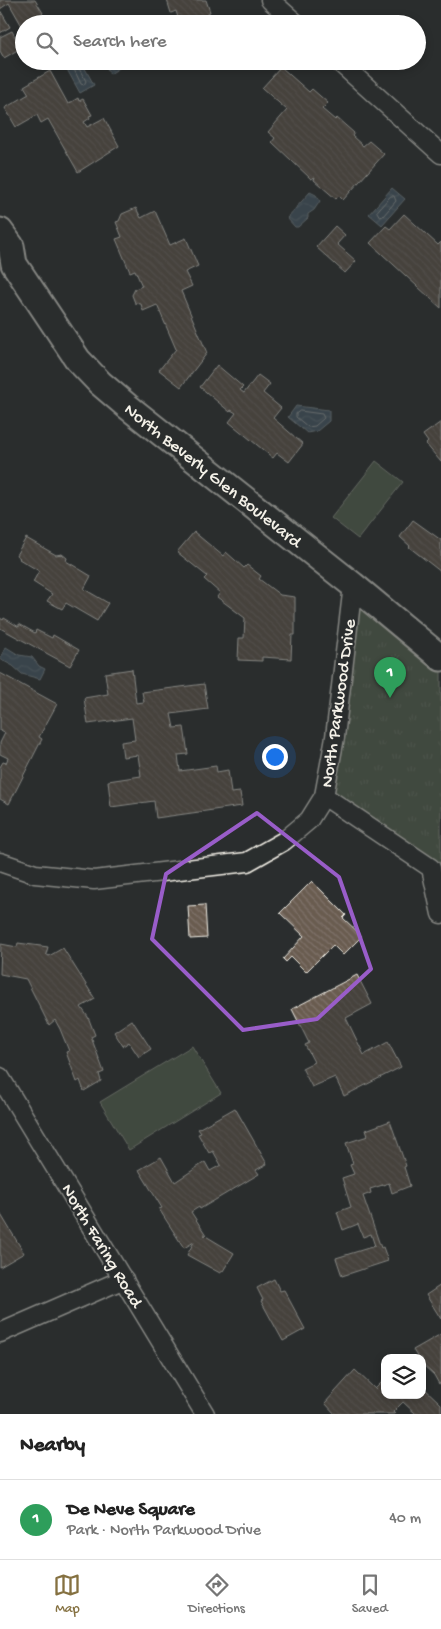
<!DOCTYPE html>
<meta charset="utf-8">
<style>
:root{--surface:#fff;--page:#f6f6f6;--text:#222;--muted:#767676;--line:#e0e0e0;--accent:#857141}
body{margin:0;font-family:"Gochi Hand",sans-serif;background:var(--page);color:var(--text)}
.controls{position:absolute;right:15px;bottom:15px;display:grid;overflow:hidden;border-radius:10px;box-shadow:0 2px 8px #0003}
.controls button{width:45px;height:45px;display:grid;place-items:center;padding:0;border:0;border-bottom:1px solid var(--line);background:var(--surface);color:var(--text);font:25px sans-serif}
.you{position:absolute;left:274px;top:756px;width:18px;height:18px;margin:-12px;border:4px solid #fff;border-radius:50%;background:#1a73e8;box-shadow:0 0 0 8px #1a73e833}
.badge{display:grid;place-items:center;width:32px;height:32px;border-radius:50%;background:var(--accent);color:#fff;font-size:16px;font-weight:700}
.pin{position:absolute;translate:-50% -41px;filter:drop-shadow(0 1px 2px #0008)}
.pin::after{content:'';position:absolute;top:26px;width:18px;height:15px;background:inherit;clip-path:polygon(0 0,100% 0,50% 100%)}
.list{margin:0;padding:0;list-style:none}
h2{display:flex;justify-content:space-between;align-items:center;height:65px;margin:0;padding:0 20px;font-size:21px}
h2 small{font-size:16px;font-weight:400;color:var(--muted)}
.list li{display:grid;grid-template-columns:32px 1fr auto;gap:15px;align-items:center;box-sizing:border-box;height:80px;padding:0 20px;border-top:1px solid var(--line)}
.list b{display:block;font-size:19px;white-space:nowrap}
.list p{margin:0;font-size:16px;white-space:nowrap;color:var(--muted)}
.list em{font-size:16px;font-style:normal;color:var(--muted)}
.icon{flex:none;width:28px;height:28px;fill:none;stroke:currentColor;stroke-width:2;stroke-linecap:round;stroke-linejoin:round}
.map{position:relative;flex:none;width:441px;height:1414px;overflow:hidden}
.search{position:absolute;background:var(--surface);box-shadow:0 2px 8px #0003;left:15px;right:15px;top:15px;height:55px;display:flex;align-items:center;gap:12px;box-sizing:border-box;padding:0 18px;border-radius:28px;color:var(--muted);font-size:19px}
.sheet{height:145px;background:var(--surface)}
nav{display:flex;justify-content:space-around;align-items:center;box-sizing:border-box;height:70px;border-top:1px solid var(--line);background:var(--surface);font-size:14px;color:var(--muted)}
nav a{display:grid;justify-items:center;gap:2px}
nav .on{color:var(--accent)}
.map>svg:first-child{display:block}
</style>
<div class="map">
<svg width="441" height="1414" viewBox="0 0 441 1414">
<defs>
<pattern id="grass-tufts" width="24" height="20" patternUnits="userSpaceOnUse" patternTransform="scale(1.25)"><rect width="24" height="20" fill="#5c6b54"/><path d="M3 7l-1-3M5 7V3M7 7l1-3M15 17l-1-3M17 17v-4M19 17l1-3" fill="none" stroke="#74816d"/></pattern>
<pattern id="water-waves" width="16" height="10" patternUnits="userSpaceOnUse" patternTransform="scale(1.25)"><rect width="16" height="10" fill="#4d6170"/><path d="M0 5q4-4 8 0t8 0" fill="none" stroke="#677884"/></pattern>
<pattern id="building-back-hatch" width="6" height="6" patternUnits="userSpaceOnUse" patternTransform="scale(1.25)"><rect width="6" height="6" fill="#695b50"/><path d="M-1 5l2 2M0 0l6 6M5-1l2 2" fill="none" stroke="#7f7369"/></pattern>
</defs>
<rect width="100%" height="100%" fill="#2a2d2e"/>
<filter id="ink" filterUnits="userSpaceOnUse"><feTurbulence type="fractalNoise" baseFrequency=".02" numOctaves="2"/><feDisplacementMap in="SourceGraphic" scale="10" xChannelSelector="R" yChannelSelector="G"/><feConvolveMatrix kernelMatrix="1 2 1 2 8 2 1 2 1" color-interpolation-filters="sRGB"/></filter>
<g filter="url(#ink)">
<!-- grass -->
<path fill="url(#grass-tufts)" stroke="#a8ae9e" d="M353,585L441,658V866L431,868L324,796Z"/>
<!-- pitch -->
<g fill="#5c6b54" stroke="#a8ae9e">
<path d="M376,461L403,482L358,539L331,518Z"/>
<path d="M192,1046L221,1093L129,1150L100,1102Z"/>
</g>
<!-- water -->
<g fill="url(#water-waves)" stroke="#909ba0">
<path d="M68,61H81L94,85L80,93L64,64Z"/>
<path d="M103,61H122L124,65L110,74Z"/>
<path d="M392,188L405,199L382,225L369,214Z"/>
<path d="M310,192L316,195L320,201L314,210L308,214V218L298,227H295L287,218Z"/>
<path d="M296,406L329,410V421L317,431L307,433L288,417Z"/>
<path d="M6,647L19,655L32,657L39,666L45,669L40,679L22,674L13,666L0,659Z"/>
</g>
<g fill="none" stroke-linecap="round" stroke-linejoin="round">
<!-- shore -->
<g stroke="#b1b7b8" stroke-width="1">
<path d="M70,61L81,84L84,85L86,81L77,65V61"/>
<path d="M391,196H394L396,201L383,216L380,217L377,212Z"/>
<path d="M300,411L322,414L324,418L315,426L308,427L296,417V414Z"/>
</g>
</g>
<!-- building -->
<g fill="url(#building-back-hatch)" stroke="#f4f1e8">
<path d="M0,0H35L43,13L41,15L46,24L26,23L22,26L9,3L0,9Z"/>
<path d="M167,0H206L210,12L208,13L212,24H180L176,11L171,13Z"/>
<path d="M0,10L10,27L0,33Z"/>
<path d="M12,31L21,48L4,58L0,51V37Z"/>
<path d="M31,61H43L34,67Z"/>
<path d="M281,67L309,92L312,89L328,103L322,109L335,120L337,118L354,133L352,136L363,146L369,141L384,154L343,200L339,196L336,199L314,180L315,177L311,179L272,142L275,138L268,132L287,110L262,88Z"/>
<path d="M50,71L68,104L78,98L79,101L83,99L92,115L89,116L90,118L84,122L87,127L104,118L119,146L78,172L48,119L41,123L37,115L16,127L5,108L29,94L24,86Z"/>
<path d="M136,208L141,218L155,211L170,245L186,238L198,266L185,272L192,286L181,291L207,353L181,387L159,370L176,349L157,305L143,311L141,304L135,303L132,295L135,289L142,286L135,270L130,272L116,239L122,237L116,222L119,221L122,214Z"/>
<path d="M404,214L438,245L441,242V308L370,243L386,226L390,229Z"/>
<path d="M335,226L345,235L337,244L356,261L345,273L316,247Z"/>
<path d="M217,365L243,387L240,390L244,393L258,375L270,384L263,393L281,408L273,418L303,444L289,462L277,453L273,458L229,422L236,413L231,410L230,412L200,387Z"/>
<path d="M441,422V462L426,444L428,442L423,435Z"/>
<path d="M413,520L441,540V572L409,547L410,546L400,537Z"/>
<path d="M194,532L223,556L226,552L244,568L247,565L261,576L259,579L280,595L295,597V635H292L291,659L262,657V661L238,660L239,638H244L245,618L217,597L220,593L204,579L207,576L177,552Z"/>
<path d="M26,538L56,555L62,554L67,558L66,561L91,576L84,589L108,603L97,621L66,603L62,609L47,601L52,594L33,582L39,571L19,559L20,558L16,555Z"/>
<path d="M0,618L3,620L4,618L19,627V624L35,633L36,630L52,638L53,635L79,650L70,666L0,628Z"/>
<path d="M132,669L136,703L144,702L142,692L204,684L208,709L171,714L174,728L184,727L188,754L178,755L180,771L216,766L217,772L228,770L231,793L240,792L242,806L156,818L154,801L111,807L108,781L141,776L138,755L123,757L121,742L135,740L132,718L88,724L84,698L108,694L105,673Z"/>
<path d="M0,673L57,704L39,737L42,739L9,804L0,799V767L3,762L6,763L8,758L0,754V743L5,733L0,731Z"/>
<path d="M312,881L346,915L343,918L362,936L343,955L333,945L306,972L291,957L286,962L283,959L304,936L280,913Z"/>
<path d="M205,905L207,938L190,939L188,906Z"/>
<path d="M18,943L48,947L46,954L49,956L63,948L95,999L81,1007L88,1017L95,1035L91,1037L104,1072L99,1074L101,1081L84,1091L80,1080L77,1082L66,1052L69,1051L60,1029L55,1020L49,1025L26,979L0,974L1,944L17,947Z"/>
<path d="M357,975L372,1004L346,1018L364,1055L388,1042L401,1067L344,1096L335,1077L312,1087L302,1068L314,1062L305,1045L309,1043L292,1009Z"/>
<path d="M132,1020L151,1049L139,1057L129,1042L123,1046L114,1032Z"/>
<path d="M235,1108L267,1164L256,1170L259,1174L200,1209L199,1207L191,1212L206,1235H204L234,1253L223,1271L220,1273L187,1255L194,1242L184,1248L159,1209L162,1208L139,1170L161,1157L175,1182L205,1162L210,1171L221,1165L213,1151L209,1153L198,1134L201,1133L198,1129Z"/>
<path d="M390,1121L406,1166L404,1167L410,1186L392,1193L389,1183L370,1189L371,1193L363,1196L381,1248L383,1247L388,1261L342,1276L336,1258L375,1246L371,1234L363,1237L358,1224L343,1230L337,1212L351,1207L342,1178L354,1174L350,1165L353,1164L346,1143L368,1136L366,1130Z"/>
<path d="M0,1213L24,1253L0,1267Z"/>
<path d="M274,1279L280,1291L284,1290L305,1329L283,1341L261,1301L263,1300L257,1288Z"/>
<path d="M441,1285V1319L426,1295Z"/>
<path d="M441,1334V1383L439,1384L434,1375L422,1364V1358H418L413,1350Z"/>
<path d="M355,1370L375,1389L384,1380L385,1395H422V1386L441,1404V1414H416L403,1402L393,1412L395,1414H335L325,1403Z"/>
</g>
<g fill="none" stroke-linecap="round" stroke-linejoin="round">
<defs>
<g id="street">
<path d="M270,0L297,24"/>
<path d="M338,61L441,154"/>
<path d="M353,585L335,737L324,796L431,868L441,914"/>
<path d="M0,862L35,874L94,880L247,862L284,841L309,820L324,796"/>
<path d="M0,1077L205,1414"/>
<path d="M0,1333L124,1279"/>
</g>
<g id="secondary">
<path id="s1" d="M0,231L11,246L14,264L78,360L100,383L127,406L353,585L441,658"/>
</g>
</defs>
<!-- street casing -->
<use href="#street" stroke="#f4f1e8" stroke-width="21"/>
<!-- secondary casing -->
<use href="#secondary" stroke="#f4f1e8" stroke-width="29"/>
<!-- street -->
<use href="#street" stroke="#2a2d2e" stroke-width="18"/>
<!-- secondary -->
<use href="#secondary" stroke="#2a2d2e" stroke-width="25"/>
</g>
</g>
<!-- marked area -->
<path d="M0 0H441V1414H0ZM257,813L339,877L371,969L317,1019L243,1030L152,939L166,874Z" fill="#2a2d2e" fill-opacity=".55" fill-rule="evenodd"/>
<path fill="none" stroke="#995dc9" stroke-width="4" stroke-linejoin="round" d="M257,813L339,877L371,969L317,1019L243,1030L152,939L166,874Z"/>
<g text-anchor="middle" stroke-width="4" stroke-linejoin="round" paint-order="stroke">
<!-- street labels -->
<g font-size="18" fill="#f4f1e8" stroke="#2a2d2e">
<text dy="6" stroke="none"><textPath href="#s1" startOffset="330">North Beverly Glen Boulevard</textPath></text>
<text transform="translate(337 703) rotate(-82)" y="6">North Parkwood Drive</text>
<text transform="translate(103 1245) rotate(59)" y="6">North Faring Road</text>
</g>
</g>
</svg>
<div class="controls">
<button><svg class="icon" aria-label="layers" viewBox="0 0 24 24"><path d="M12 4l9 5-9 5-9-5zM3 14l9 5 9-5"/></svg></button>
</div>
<div class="you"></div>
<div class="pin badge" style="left:390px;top:698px;background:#2e9e5b">1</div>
<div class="search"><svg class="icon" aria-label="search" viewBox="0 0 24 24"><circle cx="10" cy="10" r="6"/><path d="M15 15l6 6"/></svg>Search here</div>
</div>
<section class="sheet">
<h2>Nearby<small></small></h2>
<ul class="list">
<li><span class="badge" style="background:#2e9e5b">1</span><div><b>De Neve Square</b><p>Park · North Parkwood Drive</p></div><em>40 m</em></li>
</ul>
</section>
<nav>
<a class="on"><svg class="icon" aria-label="map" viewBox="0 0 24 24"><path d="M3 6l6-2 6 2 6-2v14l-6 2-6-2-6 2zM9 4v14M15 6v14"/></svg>Map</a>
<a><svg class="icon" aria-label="directions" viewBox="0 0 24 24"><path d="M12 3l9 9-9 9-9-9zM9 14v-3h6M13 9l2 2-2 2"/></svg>Directions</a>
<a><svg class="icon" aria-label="saved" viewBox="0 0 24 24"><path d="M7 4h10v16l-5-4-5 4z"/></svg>Saved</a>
</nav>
